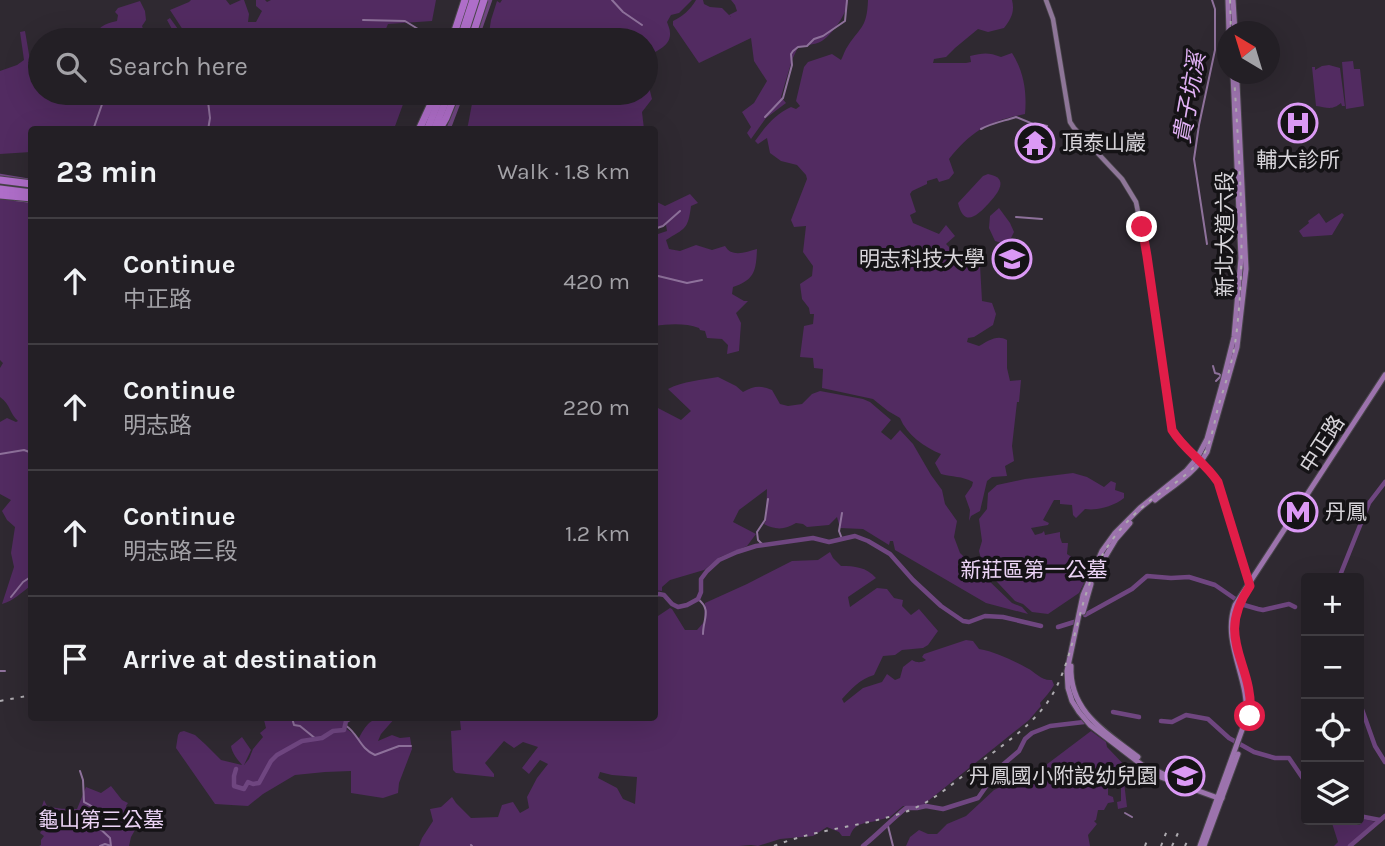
<!DOCTYPE html>
<meta charset="utf-8">
<style>
:root{--surface:#231f25;--page:#2f2c32;--text:#f1f3f6;--muted:#a3a2a7;--line:#403d42}
body{margin:0;font-family:Karla,"Noto Sans TC",sans-serif;background:var(--page);color:var(--text)}
.controls{position:absolute;right:21px;bottom:21px;display:grid;overflow:hidden;border-radius:7px;box-shadow:0 7px 28px #0002}
.controls button{width:63px;height:63px;display:grid;place-items:center;padding:0;border:0;border-bottom:2px solid var(--line);background:var(--surface);color:var(--text);font:35px sans-serif}
.compass{position:absolute;left:1217px;top:21px;width:63px;height:63px;border-radius:50%;background:var(--surface);box-shadow:0 7px 28px #0002;rotate:322deg}
.stop{position:absolute;width:21px;height:21px;margin:-16px;border:5px solid #e11d48;border-radius:50%;background:#fff}
.stop.end{background:#e11d48;border-color:#fff;box-shadow:0 2px 7px #0008}
.list{margin:0;padding:0;list-style:none}
h2{display:flex;justify-content:space-between;align-items:center;height:91px;margin:0;padding:0 28px;font-size:30px}
h2 small{font-size:23px;font-weight:400;color:var(--muted)}
.list li{display:grid;grid-template-columns:46px 1fr auto;gap:21px;align-items:center;box-sizing:border-box;height:126px;padding:0 28px;border-top:2px solid var(--line)}
.list b{display:block;font-size:26px;white-space:nowrap}
.list p{margin:0;font-size:23px;white-space:nowrap;color:var(--muted)}
.list em{font-size:23px;font-style:normal;color:var(--muted)}
.icon{flex:none;width:38px;height:38px;fill:none;stroke:currentColor;stroke-width:2;stroke-linecap:round;stroke-linejoin:round}
.map{position:relative;flex:none;width:1385px;height:846px;overflow:hidden}
.search{position:absolute;background:var(--surface);box-shadow:0 7px 28px #0002;left:28px;top:28px;width:630px;height:77px;display:flex;align-items:center;gap:18px;box-sizing:border-box;padding:0 24px;border-radius:38px;color:var(--muted);font-size:26px}
.panel{position:absolute;background:var(--surface);box-shadow:0 7px 28px #0002;left:28px;top:126px;width:630px;height:595px;border-radius:7px}
.map>svg:first-child{display:block}
</style>
<div class="map">
<svg width="1385" height="846" viewBox="0 0 1385 846">
<rect width="100%" height="100%" fill="#2f2931"/>
<!-- green -->
<g fill="#522b61" fill-rule="evenodd">
<path d="M191,0H226L230,5L241,0H244L249,14L248,22H256L262,11L256,6V0H265L267,2L271,0H436L432,21L388,24L385,31L430,33L429,40H178L167,20L170,18L183,36L185,33L170,10L189,2Z"/>
<path d="M502,0H692L679,13L671,15L667,22C668,25 670,29 670,33C671,47 654,51 646,58V40H488L491,20L497,1L500,3Z"/>
<path d="M696,0H703L704,4L710,7L722,8L731,17L729,15L737,11L735,5L731,0H848C848,12 832,36 820,42C814,45 805,45 798,47L792,60L781,97L786,103L766,118L751,139L747,133L751,127L742,112L754,103L767,81L754,61L751,38L699,63L673,25V21C682,17 691,9 696,0Z"/>
<path d="M868,0H1012C1015,12 1011,19 1004,28L988,32L978,29L955,48L946,57L934,59L933,63H966L971,62L970,56C983,53 988,52 1001,57L1012,53C1024,72 1027,92 1025,114C989,121 971,131 949,159L954,173L949,179L939,182L937,178L927,181V184L912,191L910,194L916,212L910,215L913,223L939,234L946,225L955,236L946,244L953,251L959,252L967,261H976L980,265L982,301L992,303L996,314L993,325L974,337L968,338L967,342L979,346C988,341 997,334 1007,340V368L1010,381L1021,380L1019,402H1017L1012,446L1014,461L1005,466L1007,476L992,477L987,481L980,511L971,516L969,521L970,510L965,496L972,486L973,482C962,476 952,477 941,474L935,463L941,454C924,447 907,435 900,418L888,411L873,399L822,388L823,369L814,368L813,358L800,357L804,326L813,324L814,314H810L809,308L802,299L800,284L812,276L813,266L803,252L806,226L794,227L791,220L807,179L806,175L797,165L781,161L770,153L767,138L758,144L755,141C765,127 775,114 791,107L796,109L800,106L796,101L804,67L808,62L832,54L841,60C843,56 844,53 846,49C859,27 867,30 868,0Z"/>
<path d="M140,1L145,11L146,20L142,26L147,40H93C96,28 105,23 117,21L118,15L115,12L118,8Z"/>
<path d="M25,31L30,60L28,63H40V93H403L406,96L394,129L32,130L31,152L0,154V71L17,65L24,60L20,32Z"/>
<path d="M1353,61L1354,69H1360L1364,106L1346,109L1342,62Z"/>
<path d="M1329,65L1340,68L1345,106H1342L1341,103C1332,111 1326,107 1316,106L1312,67H1315V70L1322,66Z"/>
<path d="M646,75L652,99L642,112L644,129H466L468,125L474,93H646Z"/>
<path d="M988,174C1010,178 998,193 989,203C977,216 964,228 958,203L983,176Z"/>
<path d="M690,194L698,203L691,206C688,230 685,228 666,240L669,249L680,251L696,245L712,250L725,246C732,258 746,252 757,249C756,270 755,280 733,287L732,294L744,301H748L736,313L741,323L739,351L727,354L728,345L722,339L707,338L705,331L700,330L699,328C686,323 668,324 655,326V235L667,231L666,225L655,227V201L665,206Z"/>
<path d="M0,199L32,202L31,586C21,592 14,601 2,604L14,567L11,553L15,527L7,520L2,511L11,500L0,494V422L7,418L16,422L18,421C9,413 11,405 0,397V368L3,363L0,360Z"/>
<path d="M999,208L1010,223L1014,232L1010,240L1002,243L995,241L989,228L990,216Z"/>
<path d="M1319,213L1326,223L1342,213L1344,215L1332,235L1303,237L1299,231L1309,223L1308,221Z"/>
<path d="M718,377L736,386L743,392C754,386 760,385 772,390L780,404L788,406L802,404L812,394L820,391L863,399L870,402L891,420L881,432L891,440L900,430L913,444L931,475L942,490L945,504L957,521L954,537L960,553L1012,603L1022,607L1028,614L986,603L895,550L893,541H890L889,545L863,529L840,528L837,517L829,525L807,527L803,524L796,523C785,530 775,530 764,524L766,521L767,489L739,510L733,522L756,534L747,546L720,557L704,570L670,580L662,587V591L655,590V410L656,407L681,420L691,411L668,389C683,381 702,380 718,377Z"/>
<path d="M1073,473L1087,477L1104,487L1111,481L1116,483L1115,490L1124,493V498C1114,506 1098,511 1085,509L1076,518L1073,515L1072,505L1060,504V500H1054L1043,520L1049,523L1048,525L1031,528L1035,535L1042,533L1044,531L1045,535L1060,532V537L1062,543H1068L1067,554L1073,558L1076,566L1075,570L1078,575L1082,576L1085,581L1079,593L1048,614L1032,612L1023,604L1015,601L983,567L979,551L982,541L979,519L987,509L988,493L997,485L1025,479Z"/>
<path d="M830,552L833,558L841,566C855,566 866,567 876,578L848,597L850,607L877,588L887,589L894,598L903,600L902,606L911,615L919,609L938,631L928,645L923,648L902,650L895,655L883,656L874,675C860,679 852,688 842,699L844,703L863,688L882,682L887,674L895,680L900,678L903,667L912,660C917,663 921,663 926,660L922,657L924,654L966,640L973,641L979,649C996,652 1012,660 1027,668C1037,673 1041,681 1052,680L1054,685C1050,692 1045,697 1040,703L1041,706L1029,720L923,805L917,806H903L890,817C887,818 883,819 879,820C867,824 855,821 850,836H842L839,832L827,827L813,836L780,839L758,846L751,845L739,846H419L422,838L433,821L430,809L441,807L452,797L456,803L471,818L498,817L502,805L513,802L520,813L529,808L527,797L537,778L548,764L540,760L529,774L522,768L538,747L523,742L514,748L504,741L485,763L494,774V777L456,773L453,770L451,731L461,730L460,720L463,718H654L655,618L670,608L672,609L685,630H697L704,622L705,603L747,584L792,561L818,560ZM600,772L612,775L637,777L635,804L623,799L617,788L598,778Z"/>
<path d="M265,718H348L344,727L359,738C369,719 374,717 395,718L381,734L378,741L392,735L400,738L410,737L412,749L399,783L398,793L383,798L351,793V771L325,772L295,775L263,794L248,806L215,804L176,748L178,735L180,732L184,731L195,735L205,744L221,760L242,765C239,761 232,754 231,746L242,737L251,750L244,765L249,759L253,749L263,737L260,733L266,728L264,720Z"/>
<path d="M1091,731L1106,742L1107,747L1128,769L1124,770L1120,776L1124,782L1127,807L1118,809L1117,802L1121,801V788L1116,781L1111,780L1108,782V795L1113,797L1114,802L1108,803L1104,810H1098L1096,820L1094,821L1097,824L1088,835L1090,846H906L910,837L919,830L928,834H937L947,824L966,816L994,790L1042,768Z"/>
<path d="M111,786L122,800L128,803L126,806L139,823L131,837L129,846H39L41,845V840L44,836L40,833L43,828L36,825L44,800L47,806C59,809 65,809 77,809L86,787L101,793Z"/>
<path d="M1359,818L1376,822L1348,846H1334L1338,842L1331,820H1359Z"/>
</g>
<g fill="none" stroke-linecap="round" stroke-linejoin="round">
<!-- stream -->
<g stroke="#8e719b" stroke-width="2">
<path d="M612,0L623,12L642,25"/>
<path d="M363,20L405,21L418,29H436L446,32L452,29"/>
<path d="M478,34L495,40"/>
<path d="M222,40V30"/>
<path d="M207,93L210,118L208,130"/>
<path d="M405,93H406"/>
<path d="M362,97L378,93"/>
<path d="M765,117L783,98L792,65L791,54L793,51L798,47L807,46L814,39L823,36L845,21L847,0"/>
<path d="M981,129C992,123 1004,121 1016,117L1038,126L1043,125L1047,126"/>
<path d="M93,130L106,93"/>
<path d="M15,200L32,202"/>
<path d="M1016,217L1042,219"/>
<path d="M654,229L663,226L680,211"/>
<path d="M1207,244L1194,159L1199,125L1215,50V9L1212,0"/>
<path d="M654,275L687,283L702,280"/>
<path d="M30,306L32,304"/>
<path d="M1213,366L1215,373L1219,374L1221,376L1216,381"/>
<path d="M0,454L24,450L32,453"/>
<path d="M842,539L839,531L842,513"/>
<path d="M763,545L758,540L757,532L765,520L768,499"/>
<path d="M11,597L23,582L32,576"/>
<path d="M698,599C712,610 703,619 703,634"/>
<path d="M0,671H5"/>
<path d="M292,718L294,725L300,726L316,739"/>
<path d="M345,725C359,734 359,748 375,755L399,746H411"/>
<path d="M80,771L83,780L84,802C90,805 95,807 98,815L94,823L110,838L111,846L105,844L100,846"/>
<path d="M1125,813L1132,817"/>
<path d="M888,826L893,846"/>
<path d="M471,845L472,846"/>
</g>
<!-- river -->
<g stroke="#6f4680" stroke-width="4.5">
<path d="M476,40L490,0"/>
<path d="M448,130L462,93"/>
<path d="M0,176L30,181"/>
<path d="M1339,578L1369,503L1385,482"/>
<path d="M654,595L659,594L664,595L672,604L678,607L687,605L698,599L701,592V579L707,571L719,560L737,552L756,546L813,538L829,542L855,536L868,541L890,554L913,580L941,606L963,621L969,622L985,616L1003,617L1041,626"/>
<path d="M1085,615L1132,589L1147,576L1171,578L1189,577L1215,585L1244,605L1258,609L1263,610L1289,604L1295,607"/>
<path d="M1058,627L1074,622"/>
<path d="M1359,701L1375,746L1385,762"/>
<path d="M1113,712L1139,717"/>
<path d="M1161,721L1172,722L1186,715L1208,719L1229,738L1254,752L1275,758H1289L1306,783"/>
<path d="M236,769L234,776V786L244,789L248,782L253,784L259,783L271,761L277,755L302,741L322,738L333,731L344,730L346,721L351,718"/>
<path d="M1359,816L1380,820"/>
<path d="M863,846C878,834 891,820 906,808H917L926,806L943,809L978,798L999,768L1019,751L1025,739L1032,733L1050,726L1084,722"/>
<path d="M1350,846L1385,816"/>
</g>
<defs>
<path id="secondary" d="M1046,0L1053,19L1070,122L1074,128L1122,179L1136,202L1147,256L1172,430L1218,482L1250,585"/>
<g id="primary">
<path d="M1228,0L1229,32"/>
<path d="M1233,0L1235,32"/>
<path d="M1155,500C1174,485 1195,473 1207,452L1237,347L1246,269L1237,83"/>
<path d="M1098,569L1116,539L1130,523"/>
<path d="M1083,612L1091,584"/>
<path d="M1071,666C1069,712 1106,732 1138,757"/>
<path d="M1151,768L1163,774L1194,786"/>
<path d="M1222,798H1218L1155,775L1090,725L1079,712L1072,701L1068,688L1067,671L1083,595L1102,551L1115,533L1140,508L1186,471L1197,458L1207,439L1222,385L1234,337L1241,258L1233,74"/>
<path d="M1200,846L1246,719C1251,680 1221,643 1235,605L1385,375"/>
<path d="M1204,846L1238,754"/>
</g>
<g id="highway">
<path d="M470,26L478,0"/>
<path d="M452,40L465,0"/>
<path d="M460,40L473,0"/>
<path d="M467,40L473,25"/>
<path d="M419,130L436,93"/>
<path d="M427,130L442,93"/>
<path d="M434,130L449,93"/>
<path d="M439,130L446,118L456,93"/>
<path d="M0,180L32,184"/>
<path d="M0,189L32,193"/>
<path d="M0,195L32,198"/>
</g>
</defs>
<!-- secondary casing -->
<use href="#secondary" stroke="#49454b" stroke-width="6"/>
<!-- primary casing -->
<use href="#primary" stroke="#49454b" stroke-width="7"/>
<!-- highway casing -->
<use href="#highway" stroke="#49454b" stroke-width="9"/>
<!-- secondary -->
<use href="#secondary" stroke="#8e7698" stroke-width="4.5"/>
<!-- primary -->
<use href="#primary" stroke="#9c73ad" stroke-width="5"/>
<!-- highway -->
<use href="#highway" stroke="#af6ec9" stroke-width="7"/>
<!-- rail -->
<g stroke="#aeabb0" stroke-width="2" stroke-dasharray="3.5 7" stroke-linecap="butt">
<path d="M1230,0L1231,32"/>
<path d="M0,701L32,695"/>
<path d="M774,846C816,829 860,827 902,813C931,804 953,783 977,765C1006,742 1039,722 1056,688C1077,645 1079,596 1103,554C1115,533 1133,514 1152,499C1169,487 1188,476 1201,459C1212,443 1214,422 1219,404C1226,382 1233,360 1236,337C1247,250 1239,161 1234,74"/>
<path d="M1145,846L1148,838"/>
<path d="M1161,846L1168,828"/>
<path d="M1172,846L1178,833"/>
<path d="M1185,846L1189,837"/>
</g>
<defs>
<path id="highway-bridge" d="M471,40L484,0"/>
</defs>
<!-- highway-bridge casing -->
<use href="#highway-bridge" stroke="#49454b" stroke-width="9" stroke-linecap="butt"/>
<!-- highway-bridge -->
<use href="#highway-bridge" stroke="#af6ec9" stroke-width="7"/>
</g>
<g fill="none" stroke-linecap="round" stroke-linejoin="round">
<!-- route -->
<path stroke="#e11d48" stroke-width="9" d="M1142,227L1147,256L1172,430C1184,450 1205,462 1218,482L1250,586C1213,640 1255,663 1250,716"/>
</g>
<!-- icons -->
<defs>
<symbol id="hospital-ring" viewBox="-11 -11 22 22"><circle r="9.5" fill="#151316" stroke="#db99f5" stroke-width="1.5"/><path d="M-5-5h3v3.5h4V-5h3V5h-3V1.5h-4V5h-3Z" fill="#db99f5"/></symbol>
<symbol id="temple-ring" viewBox="-11 -11 22 22"><circle r="9.5" fill="#151316" stroke="#db99f5" stroke-width="1.5"/><path d="M0-6L5-2H3V0L6.5 2.5H4V6H1.5V3h-3V6H-4V2.5H-6.5L-3 0V-2H-5Z" fill="#db99f5"/></symbol>
<symbol id="university-ring" viewBox="-11 -11 22 22"><circle r="9.5" fill="#151316" stroke="#db99f5" stroke-width="1.5"/><path d="M0-5L7-2L0 1L-7-2ZM-4 1L0 2.5L4 1V4Q0 6-4 4Z" fill="#db99f5"/></symbol>
<symbol id="metro-ring" viewBox="-11 -11 22 22"><circle r="9.5" fill="#151316" stroke="#db99f5" stroke-width="1.5"/><path d="M-5.5 5V-5H-3L0 0L3-5H5.5V5H3V-.5L0 4L-3-.5V5Z" fill="#db99f5"/></symbol>
</defs>
<g fill-rule="evenodd">
<use href="#hospital-ring" x="1276" y="101" width="44" height="44"/>
<use href="#temple-ring" x="1013" y="121" width="44" height="44"/>
<use href="#university-ring" x="990" y="237" width="44" height="44"/>
<use href="#metro-ring" x="1276" y="490" width="44" height="44"/>
<use href="#university-ring" x="1163" y="754" width="44" height="44"/>
</g>
<g text-anchor="middle" stroke-width="7" stroke-linejoin="round" paint-order="stroke">
<!-- poi labels -->
<g font-size="21" fill="#d8d5da" stroke="#151316" text-anchor="start">
<text x="1062" y="150">頂泰山巖</text>
<text x="1298" y="167" text-anchor="middle">輔大診所</text>
<text x="985" y="266" text-anchor="end">明志科技大學</text>
<text x="1325" y="519">丹鳳</text>
<text x="1158" y="783" text-anchor="end">丹鳳國小附設幼兒園</text>
</g>
<!-- street labels -->
<g font-size="21" fill="#d8d5da" stroke="#151316">
<text transform="translate(1225 234) rotate(-90)" y="7">新北大道六段</text>
<text transform="translate(1322 444) rotate(-57)" y="7">中正路</text>
</g>
<!-- park labels -->
<g font-size="21" fill="#ecd4f6" stroke="#151316">
<text x="1034" y="577">新莊區第一公墓</text>
<text x="101" y="827">龜山第三公墓</text>
</g>
<!-- water labels -->
<g font-size="23" font-style="italic" fill="#e1b1f5" stroke="#151316">
<text transform="translate(1189 98) rotate(-80)" y="8">貴子坑溪</text>
</g>
</g>
</svg>
<div class="controls">
<button>+</button>
<button>−</button>
<button><svg class="icon" aria-label="locate" viewBox="0 0 24 24"><circle cx="12" cy="12" r="6"/><path d="M12 2v4M12 18v4M2 12h4M18 12h4"/></svg></button>
<button><svg class="icon" aria-label="layers" viewBox="0 0 24 24"><path d="M12 4l9 5-9 5-9-5zM3 14l9 5 9-5"/></svg></button>
</div>
<svg class="compass" viewBox="-18 -18 36 36"><path d="M0-13l5 13h-10z" fill="#e53935"/><path d="M0 13l5-13h-10z" fill="#a3a2a7"/></svg>
<div class="stop" style="left:1250px;top:716px"></div>
<div class="stop end" style="left:1142px;top:227px"></div>
<div class="search"><svg class="icon" aria-label="search" viewBox="0 0 24 24"><circle cx="10" cy="10" r="6"/><path d="M15 15l6 6"/></svg>Search here</div>
<section class="panel">
<h2>23 min<small>Walk · 1.8 km</small></h2>
<ul class="list">
<li><svg class="icon" aria-label="ahead" viewBox="0 0 24 24"><path d="M12 20V5M6 11l6-6 6 6"/></svg><div><b>Continue</b><p>中正路</p></div><em>420 m</em></li>
<li><svg class="icon" aria-label="ahead" viewBox="0 0 24 24"><path d="M12 20V5M6 11l6-6 6 6"/></svg><div><b>Continue</b><p>明志路</p></div><em>220 m</em></li>
<li><svg class="icon" aria-label="ahead" viewBox="0 0 24 24"><path d="M12 20V5M6 11l6-6 6 6"/></svg><div><b>Continue</b><p>明志路三段</p></div><em>1.2 km</em></li>
<li><svg class="icon" aria-label="arrive" viewBox="0 0 24 24"><path d="M6 21V4h12l-3 4 3 4H6"/></svg><div><b>Arrive at destination</b></div></li>
</ul>
</section>
</div>
